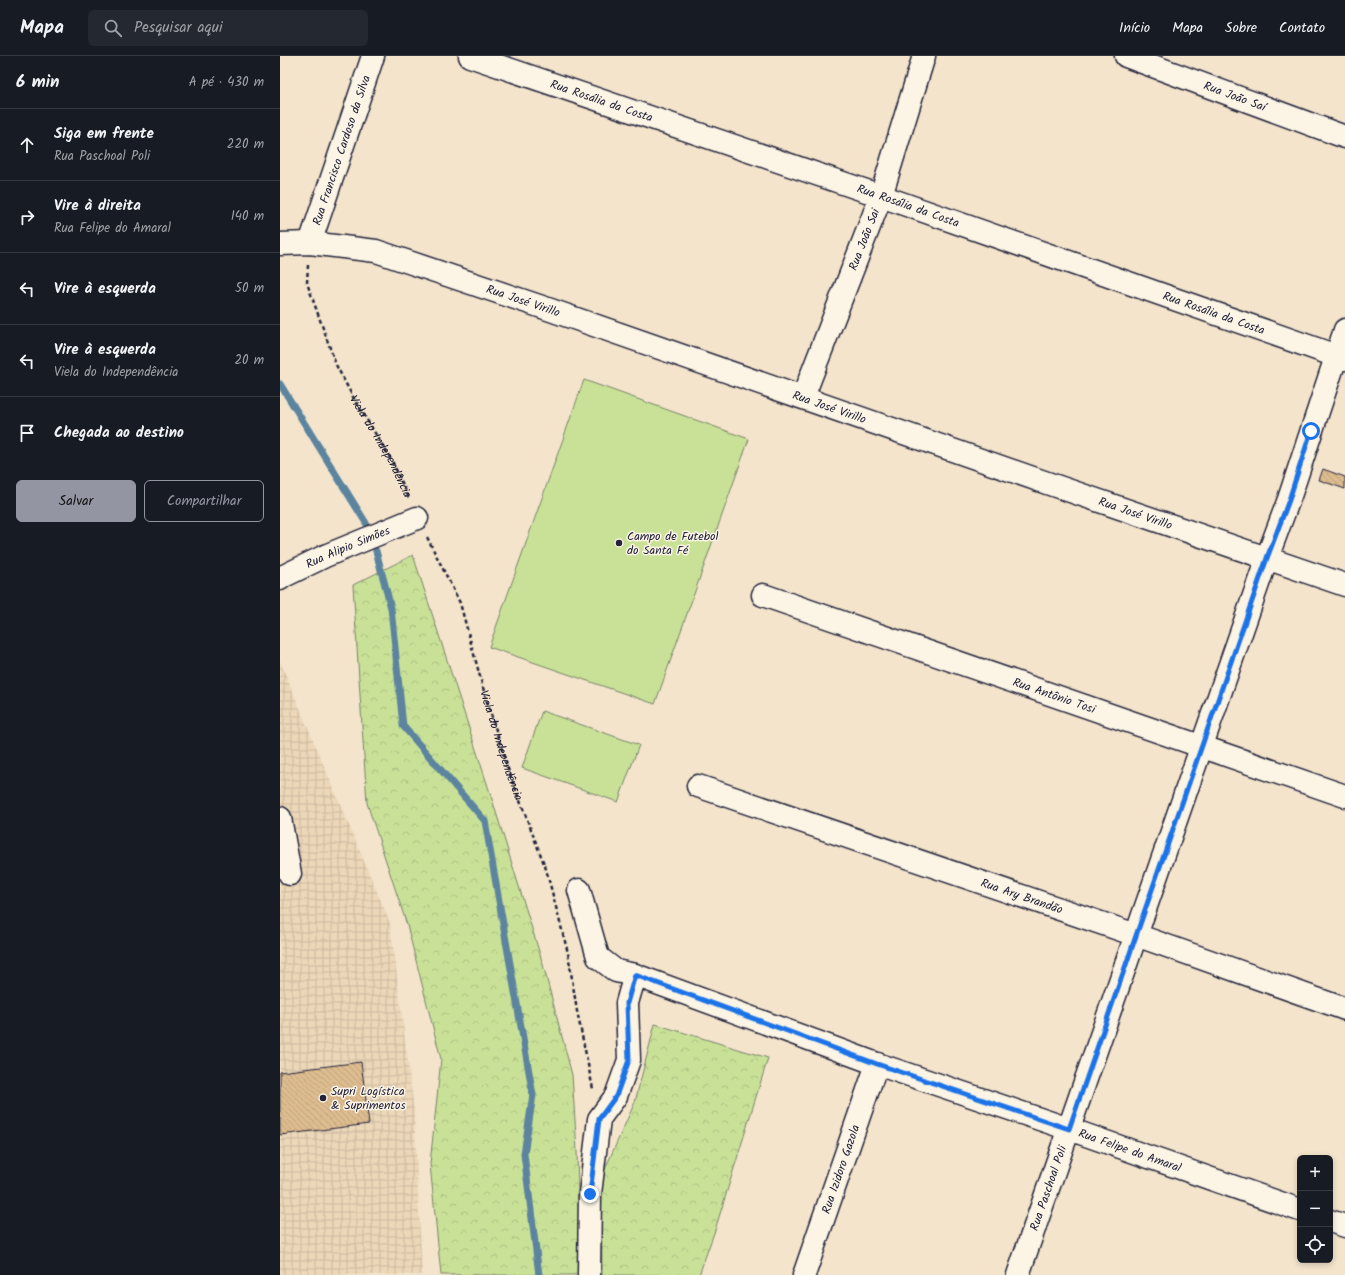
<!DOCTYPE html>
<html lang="pt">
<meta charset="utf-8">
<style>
:root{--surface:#171b24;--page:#242831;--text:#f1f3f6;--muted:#9ea1a6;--line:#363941;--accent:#9495a2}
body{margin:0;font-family:Kalam,sans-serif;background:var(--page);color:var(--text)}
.controls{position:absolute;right:12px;bottom:12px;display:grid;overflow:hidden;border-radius:6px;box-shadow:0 2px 6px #0003}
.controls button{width:36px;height:36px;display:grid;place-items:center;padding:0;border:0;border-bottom:1px solid var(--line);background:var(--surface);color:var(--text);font:20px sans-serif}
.stop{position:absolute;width:12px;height:12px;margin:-9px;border:3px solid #1a73e8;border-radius:50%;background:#fff}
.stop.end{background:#1a73e8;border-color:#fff;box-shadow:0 1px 4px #0008}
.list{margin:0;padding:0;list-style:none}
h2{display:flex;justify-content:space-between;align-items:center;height:52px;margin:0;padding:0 16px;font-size:17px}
h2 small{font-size:13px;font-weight:400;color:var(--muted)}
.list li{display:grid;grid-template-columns:26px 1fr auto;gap:12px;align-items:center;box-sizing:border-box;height:72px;padding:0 16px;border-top:1px solid var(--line)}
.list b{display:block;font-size:15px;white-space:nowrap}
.list p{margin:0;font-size:13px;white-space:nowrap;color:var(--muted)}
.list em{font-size:13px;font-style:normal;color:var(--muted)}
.actions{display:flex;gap:8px;padding:12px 16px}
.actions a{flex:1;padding:9px 0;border:1px solid var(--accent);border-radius:6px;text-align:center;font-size:14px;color:var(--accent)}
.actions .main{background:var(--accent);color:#111}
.icon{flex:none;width:22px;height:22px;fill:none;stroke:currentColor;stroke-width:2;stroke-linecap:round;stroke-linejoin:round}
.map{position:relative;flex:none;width:1065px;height:1219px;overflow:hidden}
header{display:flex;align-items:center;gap:24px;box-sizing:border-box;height:56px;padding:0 20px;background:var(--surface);border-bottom:1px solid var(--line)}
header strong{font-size:19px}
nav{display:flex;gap:22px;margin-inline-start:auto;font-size:14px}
.search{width:280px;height:36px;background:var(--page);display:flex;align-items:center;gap:10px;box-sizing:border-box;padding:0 14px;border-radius:6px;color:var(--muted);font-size:15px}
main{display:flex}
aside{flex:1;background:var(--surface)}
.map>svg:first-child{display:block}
</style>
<header>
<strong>Mapa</strong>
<div class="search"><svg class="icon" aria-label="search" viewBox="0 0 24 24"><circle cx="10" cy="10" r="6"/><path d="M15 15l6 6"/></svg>Pesquisar aqui</div>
<nav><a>Início</a><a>Mapa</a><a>Sobre</a><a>Contato</a></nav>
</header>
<main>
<aside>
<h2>6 min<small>A pé · 430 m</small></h2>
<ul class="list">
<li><svg class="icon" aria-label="ahead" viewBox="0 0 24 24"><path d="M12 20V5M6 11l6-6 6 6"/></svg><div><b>Siga em frente</b><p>Rua Paschoal Poli</p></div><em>220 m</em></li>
<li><svg class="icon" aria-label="right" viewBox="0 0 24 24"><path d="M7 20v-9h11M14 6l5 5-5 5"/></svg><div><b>Vire à direita</b><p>Rua Felipe do Amaral</p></div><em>140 m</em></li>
<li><svg class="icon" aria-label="left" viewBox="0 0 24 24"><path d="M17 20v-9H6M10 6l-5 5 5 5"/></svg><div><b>Vire à esquerda</b></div><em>50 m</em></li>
<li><svg class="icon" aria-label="left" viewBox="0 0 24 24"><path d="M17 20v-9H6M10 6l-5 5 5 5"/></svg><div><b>Vire à esquerda</b><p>Viela do Independência</p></div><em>20 m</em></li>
<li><svg class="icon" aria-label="arrive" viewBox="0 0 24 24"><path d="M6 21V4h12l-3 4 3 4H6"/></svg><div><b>Chegada ao destino</b></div></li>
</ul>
<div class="actions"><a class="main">Salvar</a><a>Compartilhar</a></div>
</aside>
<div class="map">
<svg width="1065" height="1219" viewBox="0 0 1065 1219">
<defs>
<pattern id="industrial-grid" width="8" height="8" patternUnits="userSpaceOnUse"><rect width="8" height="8" fill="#ecd8b9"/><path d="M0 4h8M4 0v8" fill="none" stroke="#cab9a0"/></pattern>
<pattern id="forest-crowns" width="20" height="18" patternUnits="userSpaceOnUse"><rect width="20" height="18" fill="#c9e197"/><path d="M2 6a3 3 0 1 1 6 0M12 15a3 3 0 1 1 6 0" fill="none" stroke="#acc183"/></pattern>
<pattern id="building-back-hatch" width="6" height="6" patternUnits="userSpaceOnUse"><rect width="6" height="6" fill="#ddbc8f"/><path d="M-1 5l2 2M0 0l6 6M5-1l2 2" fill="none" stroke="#bda17c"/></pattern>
</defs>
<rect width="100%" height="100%" fill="#f3e4cb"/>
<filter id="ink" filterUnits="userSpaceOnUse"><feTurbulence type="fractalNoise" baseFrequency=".025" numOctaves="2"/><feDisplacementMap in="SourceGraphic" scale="8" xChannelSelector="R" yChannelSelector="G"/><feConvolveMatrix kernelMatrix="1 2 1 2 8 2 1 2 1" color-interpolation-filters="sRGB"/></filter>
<g filter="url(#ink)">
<!-- industrial -->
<path fill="url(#industrial-grid)" d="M0,605L110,867L134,1054L142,1219H0Z"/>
<!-- grass -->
<g fill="#c9e197" stroke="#768269">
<path d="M304,324L469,383L375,648L209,591Z"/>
<path d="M262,655L359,689L338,746L242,712Z"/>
</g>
<!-- forest -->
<g fill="url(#forest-crowns)" stroke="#768269">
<path d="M133,499L211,740L262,905L292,1019L297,1095L300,1219H161L150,1108L161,1003L127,869L87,747L73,529Z"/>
<path d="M375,968L488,1002L435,1174L419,1219H322L321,1122L355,1046Z"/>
</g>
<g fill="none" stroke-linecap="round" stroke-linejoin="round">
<!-- stream -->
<g stroke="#5b849f" stroke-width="7">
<path d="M0,328L86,467"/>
<path d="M96,495L111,552L123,670L205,765L253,1039L244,1098L259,1219"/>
</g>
</g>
<!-- building -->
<g fill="url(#building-back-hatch)" stroke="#22223b">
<path d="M1043,413L1065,421V433L1039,424Z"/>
<path d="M81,1006L89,1068L0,1079V1016Z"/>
</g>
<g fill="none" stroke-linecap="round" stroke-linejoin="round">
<defs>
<g id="minor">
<path id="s3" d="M190,0L601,140L1065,303"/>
<path id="s4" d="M846,0L1065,81"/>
<path id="s5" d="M30,187L93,0"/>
<path id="s6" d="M0,188L30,187L96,195L265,252L767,427L1065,529"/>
<path id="s7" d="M523,341L601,140L644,0"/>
<path id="s8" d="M0,523L4,520L45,500L137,462"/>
<path id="s9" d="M483,539L1065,740"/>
<path id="s10" d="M418,730L856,879L1065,953"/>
<path d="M0,762L10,818"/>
<path id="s11" d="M299,834L318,901L336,915L355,919L597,1008L789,1073L1020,1154"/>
<path d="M1050,1165L1065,1170"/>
<path d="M309,1219L310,1138L319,1063L336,1040L349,1004L347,947L355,919"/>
<path id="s12" d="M524,1219L597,1008"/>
<path id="s13" d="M738,1219L987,502L1009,443L1065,274"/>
</g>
</defs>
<!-- minor casing -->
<use href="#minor" stroke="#22223b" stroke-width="25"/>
<!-- path -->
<g stroke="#22223b" stroke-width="2.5" stroke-dasharray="4 3" stroke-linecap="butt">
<path id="s1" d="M28,209L27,227L56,309L73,341L112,405L129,442"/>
<path id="s2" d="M147,481L180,547L205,639L229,716L266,813L288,897L297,955L313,1033"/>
</g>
<!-- minor -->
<use href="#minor" stroke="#fcf5e5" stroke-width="22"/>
</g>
</g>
<g fill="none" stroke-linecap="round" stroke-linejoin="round" filter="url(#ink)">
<!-- route -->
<path stroke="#1a73e8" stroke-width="5" d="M310,1138L319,1063L336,1040L349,1004L347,947L355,919L597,1008L789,1073L987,502L1009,444L1031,375"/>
</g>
<!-- markers -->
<g fill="#22223b" stroke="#fcf5e5" stroke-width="1.5">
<circle cx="339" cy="487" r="4"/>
<circle cx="43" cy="1042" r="4"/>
</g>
<g text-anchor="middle" stroke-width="3" stroke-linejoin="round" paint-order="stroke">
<!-- street labels -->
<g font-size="12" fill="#22223b" stroke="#fcf5e5">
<text dy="4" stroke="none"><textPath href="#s4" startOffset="116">Rua João Saí</textPath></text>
<text dy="4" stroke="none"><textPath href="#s3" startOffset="139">Rua Rosália da Costa</textPath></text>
<text dy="4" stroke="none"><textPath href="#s5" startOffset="98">Rua Francisco Cardoso da Silva</textPath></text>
<text dy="4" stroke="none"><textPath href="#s3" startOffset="463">Rua Rosália da Costa</textPath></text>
<text dy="4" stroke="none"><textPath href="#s7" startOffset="169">Rua João Sai</textPath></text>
<text dy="4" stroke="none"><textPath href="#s6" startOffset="252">Rua José Virillo</textPath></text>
<text dy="4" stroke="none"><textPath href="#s3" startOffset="787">Rua Rosália da Costa</textPath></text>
<text dy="4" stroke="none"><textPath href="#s6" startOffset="576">Rua José Virillo</textPath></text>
<text dy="4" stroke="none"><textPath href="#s1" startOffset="198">Viela do Independência</textPath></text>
<text dy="4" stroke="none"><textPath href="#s6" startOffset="900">Rua José Virillo</textPath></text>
<text dy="4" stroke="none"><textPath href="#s8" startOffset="75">Rua Alipio Simões</textPath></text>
<text dy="4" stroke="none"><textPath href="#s9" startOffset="308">Rua Antônio Tosi</textPath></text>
<text dy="4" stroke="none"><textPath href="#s2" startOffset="222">Viela do Independência</textPath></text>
<text dy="4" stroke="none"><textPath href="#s10" startOffset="342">Rua Ary Brandão</textPath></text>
<text dy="4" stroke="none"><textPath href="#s11" startOffset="637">Rua Felipe do Amaral</textPath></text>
<text dy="4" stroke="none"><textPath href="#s12" startOffset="112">Rua Izidoro Gazola</textPath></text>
<text dy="4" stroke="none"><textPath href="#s13" startOffset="92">Rua Paschoal Poli</textPath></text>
</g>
<!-- poi labels -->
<g font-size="12" fill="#22223b" stroke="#fcf5e5" text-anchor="start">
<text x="347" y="484">Campo de Futebol<tspan x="347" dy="14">do Santa Fé</tspan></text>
<text x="51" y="1039">Supri Logística<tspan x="51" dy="14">&amp; Suprimentos</tspan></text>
</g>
</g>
</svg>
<div class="controls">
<button>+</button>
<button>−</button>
<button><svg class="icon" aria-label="locate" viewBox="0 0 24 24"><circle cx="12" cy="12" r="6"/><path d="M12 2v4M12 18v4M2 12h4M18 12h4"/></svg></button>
</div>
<div class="stop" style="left:1031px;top:375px"></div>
<div class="stop end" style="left:310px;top:1138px"></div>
</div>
</main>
